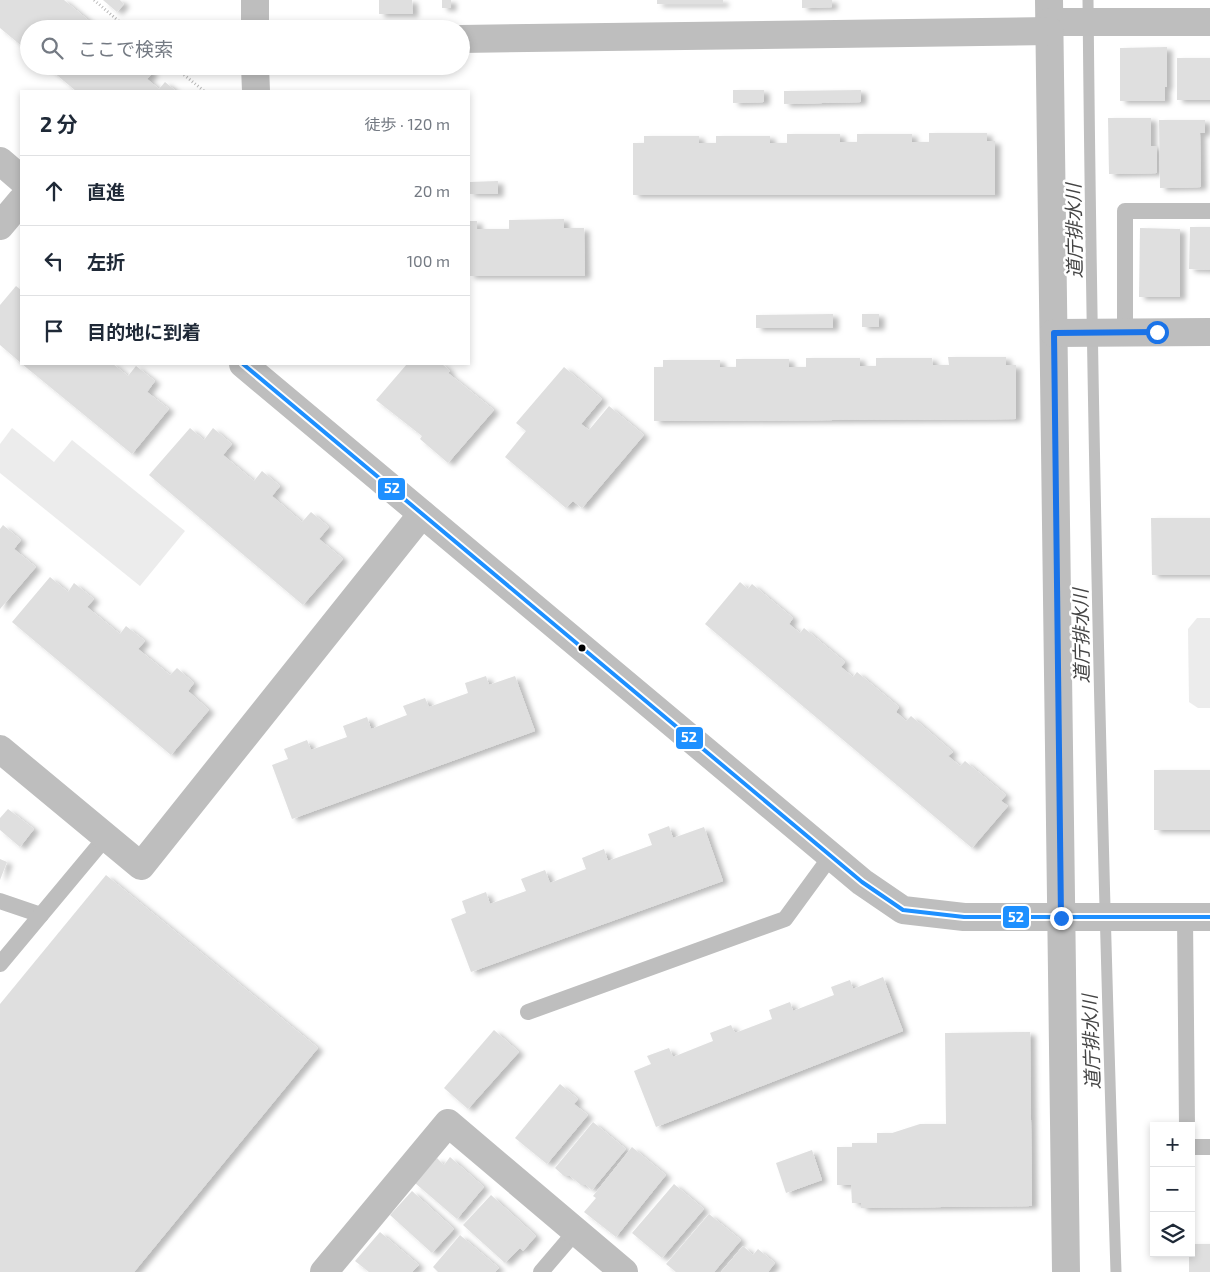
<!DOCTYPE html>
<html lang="ja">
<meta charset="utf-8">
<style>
:root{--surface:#fff;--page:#f2f2f3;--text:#1f2937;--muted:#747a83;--line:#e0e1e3}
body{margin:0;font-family:"Exo 2","Noto Sans JP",sans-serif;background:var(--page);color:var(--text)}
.controls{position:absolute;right:15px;bottom:15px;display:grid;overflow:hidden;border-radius:0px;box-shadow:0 2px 8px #0003}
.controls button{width:45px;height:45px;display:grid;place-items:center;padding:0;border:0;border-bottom:1px solid var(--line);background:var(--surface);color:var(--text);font:25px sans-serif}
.stop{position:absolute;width:15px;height:15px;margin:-11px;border:4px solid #1a73e8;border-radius:50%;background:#fff}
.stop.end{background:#1a73e8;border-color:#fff;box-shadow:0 1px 5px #0008}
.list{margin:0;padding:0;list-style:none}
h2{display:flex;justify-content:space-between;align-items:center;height:65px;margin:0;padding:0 20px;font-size:21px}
h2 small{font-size:16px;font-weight:400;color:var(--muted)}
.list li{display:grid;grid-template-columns:32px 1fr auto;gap:15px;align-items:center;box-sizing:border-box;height:70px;padding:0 20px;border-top:1px solid var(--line)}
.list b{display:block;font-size:19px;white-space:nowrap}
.list em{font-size:16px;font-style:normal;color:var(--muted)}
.icon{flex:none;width:28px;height:28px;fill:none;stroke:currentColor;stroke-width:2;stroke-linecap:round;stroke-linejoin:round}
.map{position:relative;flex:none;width:1210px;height:1272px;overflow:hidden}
.search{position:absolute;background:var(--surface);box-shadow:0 2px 8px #0003;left:20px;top:20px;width:450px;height:55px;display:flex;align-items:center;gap:12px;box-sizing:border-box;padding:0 18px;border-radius:28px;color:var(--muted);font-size:19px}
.panel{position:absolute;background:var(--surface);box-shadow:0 2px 8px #0003;left:20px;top:90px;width:450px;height:275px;border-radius:0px}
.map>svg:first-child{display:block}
</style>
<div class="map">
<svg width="1210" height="1272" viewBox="0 0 1210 1272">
<defs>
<filter id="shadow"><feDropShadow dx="5.5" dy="3" stdDeviation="2.5" flood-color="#0004"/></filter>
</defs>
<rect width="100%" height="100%" fill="#fff"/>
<!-- green -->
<g fill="#ececec">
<path d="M12,428L54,462L72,440L185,531L140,586L0,473V444Z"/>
<path d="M1197,618H1210V708H1198L1189,702L1188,629Z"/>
</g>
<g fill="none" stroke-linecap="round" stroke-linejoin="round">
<!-- stream -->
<path stroke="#bfbfbf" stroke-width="11" d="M1088,0C1092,424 1102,848 1116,1272"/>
</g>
<!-- building -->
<g fill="#dfdfdf" filter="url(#shadow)">
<path d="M0,0H64L99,29H29V52L0,28Z"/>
<path d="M103,0H120L124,4L117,12Z"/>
<path d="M379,0H412L413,14H379Z"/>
<rect x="442" y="0" width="9" height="8"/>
<rect x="657" y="0" width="66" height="4"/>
<path d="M802,0H832V7L802,8Z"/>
<path d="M145,21L155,29H138Z"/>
<path d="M1167,47V87H1165V101H1120V48Z"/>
<rect x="1177" y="58" width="33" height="42"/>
<path d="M46,66H145L153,73L147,79L159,89L165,82L176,91H76Z"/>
<path d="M733,90H764V102L733,103Z"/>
<path d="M861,90V102L784,104V91Z"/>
<path d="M1108,118H1151V146H1157V173L1109,174Z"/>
<path d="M1159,120H1205V133H1200L1201,187L1160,188Z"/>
<path d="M929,133H987V141H995V195H633V143H644V136H699V143H716V136H770V143H787V134H840V142H857V134H912V142H929Z"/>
<path d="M498,181V194H469V182Z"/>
<path d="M564,219V228H584L585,276H469V221H477V229H509V220Z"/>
<path d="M1190,227H1210V270L1189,269Z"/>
<path d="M1140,228L1180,229V297H1139Z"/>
<path d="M16,286L21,290V363L0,345V305Z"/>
<path d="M833,314V328H756V315Z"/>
<rect x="862" y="314" width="17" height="13"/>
<path d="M948,357H1006V365H1016V419L654,421V367H663V360H720V367H736V359H789V367H806V358H860V366H876V358H932L933,365H949Z"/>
<path d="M22,364H113L128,376L136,366L155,381L147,392L169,409L132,454Z"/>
<path d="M407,364H442L450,371L448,373L494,410L448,463L420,439L422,436L376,400Z"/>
<path d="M564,367L602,399L581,424L589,430L609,406L644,435L582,508L573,501L566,508L505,457L526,431L516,423Z"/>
<path d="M190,428L204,440L213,428L232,444L223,455L254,481L262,471L280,486L272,496L302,522L311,512L329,527L319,539L343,559L303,605L149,475Z"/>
<path d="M1151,518H1210V575H1152Z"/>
<path d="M3,525L21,540L14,549L36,567L0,609V529Z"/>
<path d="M50,577L68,592L74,583L94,599L87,607L120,634L126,626L145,641L138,649L170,675L177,668L194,683L188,691L209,710L171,755L12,622Z"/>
<path d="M740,582L748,589L752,584L793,618L789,624L800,633L804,628L845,662L841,667L853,677L857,672L899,707L896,712L906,721L911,716L953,752L948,756L960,766L965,761L1006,795L1001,801L1008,806L972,848L705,624Z"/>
<path d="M486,676L489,685L515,676L535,731L292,819L272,765L288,759L284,749L307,740L311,750L347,737L343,726L367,717L371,729L407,715L403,706L425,698L429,707L468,693L465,683Z"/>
<rect x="1154" y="770" width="56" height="60"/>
<path d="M8,809L34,829L20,847L0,830V818Z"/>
<path d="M669,826L673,838L704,827L723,881L471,972L451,919L466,913L462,901L486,892L490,904L526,891L521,879L545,870L550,883L586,869L582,858L604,849L608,861L652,845L648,834Z"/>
<path d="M0,859L7,862L0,880Z"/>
<path d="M106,875L318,1048L134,1272H0V1004Z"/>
<path d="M883,977L903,1031L656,1127L634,1071L651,1064L647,1056L669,1048L673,1057L713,1041L710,1033L731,1025L735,1033L772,1019L769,1010L790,1002L793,1011L834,995L831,987L850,980L853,989Z"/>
<path d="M494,1030L519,1052L468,1109L444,1088Z"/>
<path d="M1030,1032L1032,1206L861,1208V1203H852L851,1185H837V1147H852V1143H877V1133H892L920,1124H946L945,1033Z"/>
<path d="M560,1084L578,1099L574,1104L588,1115L547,1164L515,1138Z"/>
<path d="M593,1122L626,1149L592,1190L586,1185H581L570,1176H564L555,1168Z"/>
<path d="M632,1147L666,1175L616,1237L584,1212L596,1198L593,1196Z"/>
<path d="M812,1150L822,1180L786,1193L776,1163Z"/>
<path d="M450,1157L484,1187L457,1219L415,1183L437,1158L444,1165Z"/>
<path d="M674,1184L704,1209L662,1258L632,1233Z"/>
<path d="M412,1191L454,1229L432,1253L390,1215Z"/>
<path d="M491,1195L536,1236L523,1251L520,1248L505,1263L463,1225Z"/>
<path d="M709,1214L741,1240L714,1272H676L666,1264Z"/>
<path d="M380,1232L419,1265L412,1272H369L355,1261Z"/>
<path d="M460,1235L499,1268L495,1272H438L433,1267Z"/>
<path d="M1191,1244H1210V1272H1189V1253H1191Z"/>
<path d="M743,1246L753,1255L758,1249L775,1263L768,1272H721Z"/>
</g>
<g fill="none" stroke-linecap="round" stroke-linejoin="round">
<!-- path -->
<g stroke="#b9b9b9" stroke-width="3" stroke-dasharray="1 2.5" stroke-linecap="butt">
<path d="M94,0L128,29"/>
<path d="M173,66L204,91"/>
</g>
<!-- service -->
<g stroke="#bebebe" stroke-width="16">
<path d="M1125,331V211H1210"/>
<path d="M0,901L41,915"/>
<path d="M1185,917L1187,1126"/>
<path d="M0,964L106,837"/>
<path d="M528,1012L785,919L831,856"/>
<path d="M1191,1147H1210"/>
<path d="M541,1272L576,1231"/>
</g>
<!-- minor -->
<g stroke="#bebebe" stroke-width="28">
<path d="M255,0V29"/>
<path d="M1049,0L1066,1272"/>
<path d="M1049,22H1210"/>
<path d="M461,39L1050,31"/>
<path d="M255,66L256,91"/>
<path d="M0,161L21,179"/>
<path d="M0,226L21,201"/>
<path d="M1054,333L1210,332"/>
<path d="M243,364L831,856L862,882L903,910L964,917H1210"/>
<path d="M0,749L141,866L422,514"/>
<path d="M324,1272L448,1123L624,1272"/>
</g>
<defs>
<path id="bus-1" d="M243,364L862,882L903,910L964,917H1210"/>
</defs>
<!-- bus-1 casing -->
<use href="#bus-1" stroke="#fff" stroke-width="8"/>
<!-- bus-1 -->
<use href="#bus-1" stroke="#1e90ff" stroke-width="4"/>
</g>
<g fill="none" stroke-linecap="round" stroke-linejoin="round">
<!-- route -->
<path stroke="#1a73e8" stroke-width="6" d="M1061,918L1054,333L1157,332"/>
</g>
<!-- markers -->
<circle fill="#000" stroke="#fff" stroke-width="2" cx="582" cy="648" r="4.5"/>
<g text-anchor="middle" stroke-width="5" stroke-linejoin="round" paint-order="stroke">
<!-- water labels -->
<g font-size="19" font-style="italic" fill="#444" stroke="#fff">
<text transform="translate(1074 231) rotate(-91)" y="7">道庁排水川</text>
<text transform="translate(1081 636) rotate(-91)" y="7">道庁排水川</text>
<text transform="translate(1091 1042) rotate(-92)" y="7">道庁排水川</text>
</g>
</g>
<g stroke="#fff" stroke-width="2">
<rect x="377" y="477" width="29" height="24" rx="5" fill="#1e90ff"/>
<rect x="675" y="726" width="29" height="24" rx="5" fill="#1e90ff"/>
<rect x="1002" y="905" width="28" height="24" rx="5" fill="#1e90ff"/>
</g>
<g font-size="14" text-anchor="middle" font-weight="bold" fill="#fff">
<text x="392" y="493">52</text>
<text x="689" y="742">52</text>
<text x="1016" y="922">52</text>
</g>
</svg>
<div class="controls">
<button>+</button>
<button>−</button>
<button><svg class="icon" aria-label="layers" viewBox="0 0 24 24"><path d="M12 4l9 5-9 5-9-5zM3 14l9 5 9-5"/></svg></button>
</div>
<div class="stop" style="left:1157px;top:332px"></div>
<div class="stop end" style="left:1061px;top:918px"></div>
<div class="search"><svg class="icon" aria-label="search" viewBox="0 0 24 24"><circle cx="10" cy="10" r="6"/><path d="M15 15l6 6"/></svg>ここで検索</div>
<section class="panel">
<h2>2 分<small>徒歩 · 120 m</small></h2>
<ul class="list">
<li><svg class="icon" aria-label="ahead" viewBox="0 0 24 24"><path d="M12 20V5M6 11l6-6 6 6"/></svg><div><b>直進</b></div><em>20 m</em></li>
<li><svg class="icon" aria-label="left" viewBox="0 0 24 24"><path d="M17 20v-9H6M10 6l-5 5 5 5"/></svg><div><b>左折</b></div><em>100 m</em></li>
<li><svg class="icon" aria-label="arrive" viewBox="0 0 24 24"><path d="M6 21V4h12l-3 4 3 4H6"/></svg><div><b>目的地に到着</b></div></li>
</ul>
</section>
</div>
